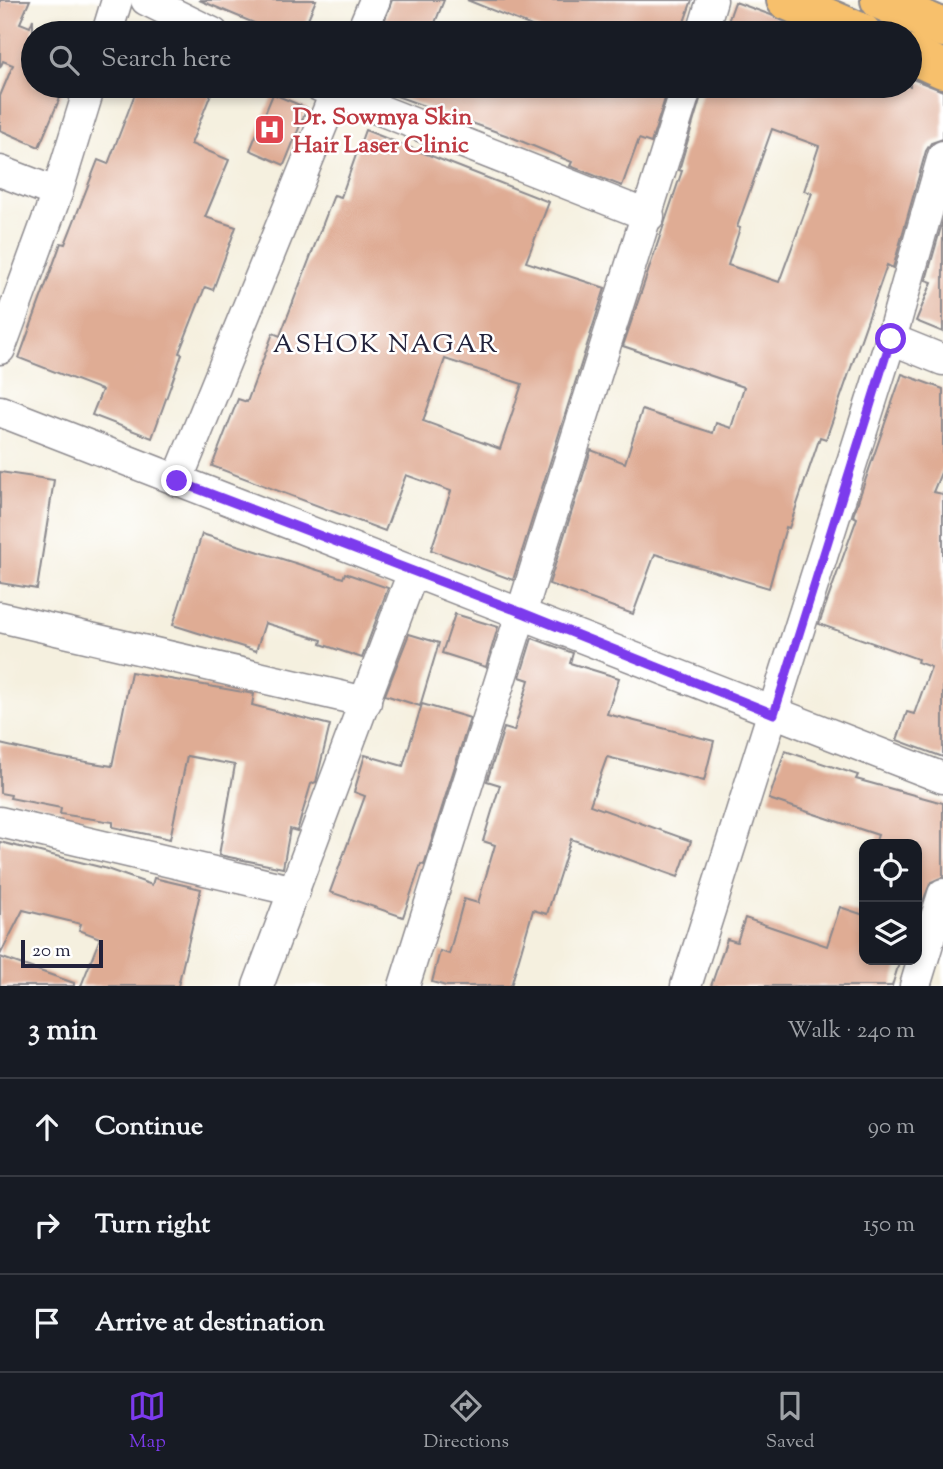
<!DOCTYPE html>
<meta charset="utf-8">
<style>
:root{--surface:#171b24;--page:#242831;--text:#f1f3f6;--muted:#9ea1a6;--line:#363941;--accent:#7c3aed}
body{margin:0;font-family:"Sorts Mill Goudy",serif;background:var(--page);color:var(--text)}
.controls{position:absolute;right:21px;bottom:21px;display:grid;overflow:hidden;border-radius:14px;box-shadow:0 4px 10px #0003}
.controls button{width:63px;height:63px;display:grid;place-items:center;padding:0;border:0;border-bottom:2px solid var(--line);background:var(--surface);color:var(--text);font:35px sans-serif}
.scale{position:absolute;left:21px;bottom:18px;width:82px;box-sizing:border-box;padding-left:7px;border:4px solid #22223b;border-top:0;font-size:19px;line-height:24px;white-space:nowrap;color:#22223b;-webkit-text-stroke:5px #fff;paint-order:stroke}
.stop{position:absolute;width:21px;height:21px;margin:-16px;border:5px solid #7c3aed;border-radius:50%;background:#fff}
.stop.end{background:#7c3aed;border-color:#fff;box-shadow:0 2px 7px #0008}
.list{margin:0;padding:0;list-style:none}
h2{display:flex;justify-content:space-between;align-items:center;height:91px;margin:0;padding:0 28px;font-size:30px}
h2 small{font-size:23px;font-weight:400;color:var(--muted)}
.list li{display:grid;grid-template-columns:46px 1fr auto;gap:21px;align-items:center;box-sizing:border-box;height:98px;padding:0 28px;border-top:2px solid var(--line)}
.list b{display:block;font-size:26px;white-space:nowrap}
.list em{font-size:23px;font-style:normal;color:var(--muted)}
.icon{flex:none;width:38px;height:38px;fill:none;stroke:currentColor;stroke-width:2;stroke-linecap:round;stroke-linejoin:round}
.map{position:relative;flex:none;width:943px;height:986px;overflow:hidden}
.search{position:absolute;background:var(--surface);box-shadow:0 4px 10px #0003;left:21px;right:21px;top:21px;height:77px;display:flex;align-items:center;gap:18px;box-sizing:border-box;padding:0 24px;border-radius:38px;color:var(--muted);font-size:26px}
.sheet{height:385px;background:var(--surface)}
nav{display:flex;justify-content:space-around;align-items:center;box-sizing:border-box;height:98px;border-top:2px solid var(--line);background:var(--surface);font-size:19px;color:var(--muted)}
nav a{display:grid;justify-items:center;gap:4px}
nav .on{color:var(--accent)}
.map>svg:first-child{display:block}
</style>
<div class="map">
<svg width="943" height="986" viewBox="0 0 943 986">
<rect width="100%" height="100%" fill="#fff"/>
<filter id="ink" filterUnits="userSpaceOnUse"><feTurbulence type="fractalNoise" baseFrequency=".0143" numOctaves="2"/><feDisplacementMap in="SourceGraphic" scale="14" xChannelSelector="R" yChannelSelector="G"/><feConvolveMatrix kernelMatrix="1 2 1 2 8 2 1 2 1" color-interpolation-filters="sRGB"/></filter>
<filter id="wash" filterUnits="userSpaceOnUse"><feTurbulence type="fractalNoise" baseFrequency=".00686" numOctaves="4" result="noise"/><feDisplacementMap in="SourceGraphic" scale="28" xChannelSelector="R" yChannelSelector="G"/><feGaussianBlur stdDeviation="1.57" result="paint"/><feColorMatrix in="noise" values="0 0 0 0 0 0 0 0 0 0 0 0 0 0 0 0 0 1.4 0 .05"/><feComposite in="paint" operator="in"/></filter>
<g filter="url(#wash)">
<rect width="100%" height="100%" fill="#f5f0df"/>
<g id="blocks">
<!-- building -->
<g fill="#dfac94" fill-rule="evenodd">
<path d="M0,0H30L20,23L30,27L33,19V86H65L39,147L0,130V96L13,65L3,61L0,68Z"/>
<path d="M199,0H316L302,33H278Z"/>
<path d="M392,0H444L431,33H380Z"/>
<path d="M467,0H692L680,33H549Z"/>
<path d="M735,2L771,15L808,33H724Z"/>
<path d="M910,78L943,91V139L931,143L926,151L893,268L887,265L826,439L820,437L789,528L786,527L769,588L655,554L633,614L549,584L591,450L625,463L642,410L713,433L716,423L731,428L744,387L623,346L682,171L679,170L704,86H910ZM772,129L819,146L804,191L812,193L779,282L728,265L740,228L737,227Z"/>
<path d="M138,86H214L191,144L229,160L205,217L236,227L213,290L205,287L179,353L182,354L152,438L92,415L102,390L19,358L61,243L65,244L98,160L108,164Z"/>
<path d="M375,86H669L651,143L639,139L622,186L570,166L572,162L511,137L374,88Z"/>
<path d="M273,94L307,108L284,165L250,150Z"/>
<path d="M365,130L549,202L526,262L605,288L513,580L431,550L451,491L406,475L385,531L212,466L238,399L247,402L273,333L280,336L334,195L341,197ZM445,359L522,384L500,449L423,421Z"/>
<path d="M943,220V332L916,321L932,282L926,280Z"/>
<path d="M902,374L943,389V468L933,492L943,494V757L897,740L907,712L914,714L931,667L917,662L918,659L819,624L857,518L853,516Z"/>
<path d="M0,472L54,480L37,589L0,583Z"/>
<path d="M202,534L343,578L345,573L388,588L362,658L321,644L322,640L265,623L256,651L173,625Z"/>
<path d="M455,614L498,627L486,667L442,653Z"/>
<path d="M409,634L439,643L420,706L385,695Z"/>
<path d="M532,638L573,653L570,663L619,678L607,714L714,741L704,781L607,757L590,805L691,841L678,877L571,839L547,914L533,910L511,986H446L432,982L440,951L449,954L464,899L478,903L495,845L483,841L500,785L487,781L504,728L514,731L529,680L520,677Z"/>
<path d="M131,672L254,694L252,705L330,725L316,782L311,784L297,831L290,829L283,868L219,855L235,765L187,756L170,839L113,827V822L60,814L61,808L10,798L11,795L0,793V744L56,757L112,766Z"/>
<path d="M422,704L470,718L424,865L421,864L403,917L330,892L365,796L354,792L365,755L403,766Z"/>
<path d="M785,751L858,775L856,779L943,803V877L931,882L920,908L917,907V844H875L878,835L769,799Z"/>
<path d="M0,842L104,868L152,885L154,878L201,889L178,986H81L100,938L79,930L81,924L23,910L0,955Z"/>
<path d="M840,907L864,915V960H900L892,986H711L727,939L737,942L745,918L827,946Z"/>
<path d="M0,957L74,983V986H0Z"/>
</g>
</g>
</g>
<g filter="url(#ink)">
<use href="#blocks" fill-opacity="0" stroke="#8c898d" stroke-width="2"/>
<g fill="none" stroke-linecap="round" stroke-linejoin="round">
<defs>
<g id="minor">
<path d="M146,0L213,33"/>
<path d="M107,33L117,0"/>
<path d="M361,33L375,0"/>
<path d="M702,33L712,0"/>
<path d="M319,86L649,216"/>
<path d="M0,171L57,193"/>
<path d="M891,339L943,360"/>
<path d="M0,349L57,193L90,86"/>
<path d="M0,411L943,778"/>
<path d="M177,481L338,86"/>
<path d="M0,617L366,702"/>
<path d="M0,822L295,891"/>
<path d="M258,986L413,572"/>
<path d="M404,986L687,86"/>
<path d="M686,986L891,339L943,156"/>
<path d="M915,986L943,894"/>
</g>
<g id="major">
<path d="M786,0L862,33"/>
<path d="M880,0L943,28"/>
<path d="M910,54L943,69"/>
</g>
</defs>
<!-- minor casing -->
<use href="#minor" stroke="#8c898d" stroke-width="33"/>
<!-- major casing -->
<use href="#major" stroke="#8c898d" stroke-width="42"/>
<!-- minor -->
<use href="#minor" stroke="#fff" stroke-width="30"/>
<!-- major -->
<use href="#major" stroke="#f7c06c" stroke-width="38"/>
</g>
</g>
<g fill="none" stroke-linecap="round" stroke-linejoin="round" filter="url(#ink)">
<!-- route -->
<path stroke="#7c3aed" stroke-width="9" d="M177,481L523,613L774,714L891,339"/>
</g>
<!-- icons -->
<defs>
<symbol id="hospital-square" viewBox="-11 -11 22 22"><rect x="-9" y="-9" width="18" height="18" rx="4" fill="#e0444e" stroke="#fff"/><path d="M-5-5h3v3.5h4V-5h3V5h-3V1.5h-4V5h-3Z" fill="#fff"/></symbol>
</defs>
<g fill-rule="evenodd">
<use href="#hospital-square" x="252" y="112" width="35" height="35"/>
</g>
<g text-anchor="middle" stroke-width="5" stroke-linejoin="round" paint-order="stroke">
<!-- health labels -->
<g font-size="24" font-weight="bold" fill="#be3a42" stroke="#fff" text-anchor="start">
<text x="293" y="124">Dr. Sowmya Skin<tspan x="293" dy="28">Hair Laser Clinic</tspan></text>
</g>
<!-- neighbourhood labels -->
<g font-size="26" letter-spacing="2" fill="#22223b" stroke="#fff">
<text x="386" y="352">ASHOK NAGAR</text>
</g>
</g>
</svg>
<div class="controls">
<button><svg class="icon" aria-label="locate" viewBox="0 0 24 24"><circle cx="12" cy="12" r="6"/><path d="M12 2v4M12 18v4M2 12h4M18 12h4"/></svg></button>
<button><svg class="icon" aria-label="layers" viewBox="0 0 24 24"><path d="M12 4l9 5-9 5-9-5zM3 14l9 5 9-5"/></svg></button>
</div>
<div class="scale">20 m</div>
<div class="stop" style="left:891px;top:339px"></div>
<div class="stop end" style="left:177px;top:481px"></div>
<div class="search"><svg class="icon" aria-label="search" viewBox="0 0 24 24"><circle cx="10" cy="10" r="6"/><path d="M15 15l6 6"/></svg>Search here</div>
</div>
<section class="sheet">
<h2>3 min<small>Walk · 240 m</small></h2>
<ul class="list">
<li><svg class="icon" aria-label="ahead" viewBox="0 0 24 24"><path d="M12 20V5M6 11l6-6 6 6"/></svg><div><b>Continue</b></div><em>90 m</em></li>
<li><svg class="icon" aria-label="right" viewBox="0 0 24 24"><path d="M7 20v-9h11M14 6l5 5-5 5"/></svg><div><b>Turn right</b></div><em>150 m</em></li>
<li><svg class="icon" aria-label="arrive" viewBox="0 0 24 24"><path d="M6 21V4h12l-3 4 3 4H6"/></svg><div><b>Arrive at destination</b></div></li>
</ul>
</section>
<nav>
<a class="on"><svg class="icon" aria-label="map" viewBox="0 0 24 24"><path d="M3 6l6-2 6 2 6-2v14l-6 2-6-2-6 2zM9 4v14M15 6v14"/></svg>Map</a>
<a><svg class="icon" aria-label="directions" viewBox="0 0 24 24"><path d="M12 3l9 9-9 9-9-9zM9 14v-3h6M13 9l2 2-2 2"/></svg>Directions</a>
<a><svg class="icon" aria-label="saved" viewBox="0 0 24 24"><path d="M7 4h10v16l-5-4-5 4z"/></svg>Saved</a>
</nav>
